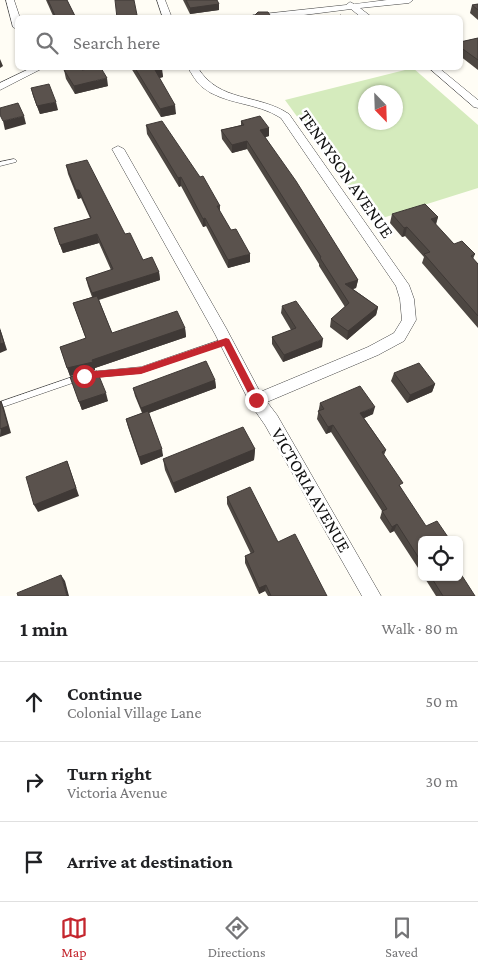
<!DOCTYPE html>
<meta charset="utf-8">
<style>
:root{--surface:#fff;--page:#f2f2f2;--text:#202124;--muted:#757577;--line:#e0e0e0;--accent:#c4262e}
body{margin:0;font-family:"Crimson Pro",serif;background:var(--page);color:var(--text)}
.controls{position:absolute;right:15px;bottom:15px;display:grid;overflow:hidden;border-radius:8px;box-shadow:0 1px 4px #0004}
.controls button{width:45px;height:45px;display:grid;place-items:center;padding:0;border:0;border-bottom:1px solid var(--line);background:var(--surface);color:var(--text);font:25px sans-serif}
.compass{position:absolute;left:358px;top:85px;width:45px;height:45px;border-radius:50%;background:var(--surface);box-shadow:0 1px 4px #0004;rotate:157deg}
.stop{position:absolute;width:15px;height:15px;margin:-11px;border:4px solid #c4262e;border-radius:50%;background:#fff}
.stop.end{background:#c4262e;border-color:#fff;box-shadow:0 1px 5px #0008}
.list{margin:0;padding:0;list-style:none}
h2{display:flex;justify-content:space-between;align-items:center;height:65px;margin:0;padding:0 20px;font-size:21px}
h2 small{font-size:16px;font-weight:400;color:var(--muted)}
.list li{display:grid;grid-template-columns:32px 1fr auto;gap:15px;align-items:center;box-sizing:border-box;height:80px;padding:0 20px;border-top:1px solid var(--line)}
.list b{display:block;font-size:19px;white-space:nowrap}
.list p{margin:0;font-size:16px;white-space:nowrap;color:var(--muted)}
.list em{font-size:16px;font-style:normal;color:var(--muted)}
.icon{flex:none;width:28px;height:28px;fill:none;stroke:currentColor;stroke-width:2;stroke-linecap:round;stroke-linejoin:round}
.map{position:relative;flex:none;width:478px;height:596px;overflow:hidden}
.search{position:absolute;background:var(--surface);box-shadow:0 1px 4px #0004;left:15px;right:15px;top:15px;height:55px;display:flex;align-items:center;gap:12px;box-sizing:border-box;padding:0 18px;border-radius:8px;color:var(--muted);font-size:19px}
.sheet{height:305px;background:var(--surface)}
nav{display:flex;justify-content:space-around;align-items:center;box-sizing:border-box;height:70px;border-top:1px solid var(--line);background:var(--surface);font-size:14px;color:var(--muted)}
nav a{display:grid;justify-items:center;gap:2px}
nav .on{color:var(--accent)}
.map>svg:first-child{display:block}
</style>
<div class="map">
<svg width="478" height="596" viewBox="0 0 478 596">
<rect width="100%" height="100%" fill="#fffdf5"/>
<!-- green -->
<path fill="#d5ebbd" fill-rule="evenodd" d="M413,68L478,125V188L373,221L285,100ZM366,92H396V122H366Z"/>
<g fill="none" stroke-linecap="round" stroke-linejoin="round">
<defs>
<g id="lane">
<path d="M14,159L16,160V162L0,166V162Z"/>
<path d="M226,338L229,339L230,341L229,343L141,373L89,378L86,377L85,375L86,373L89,372L141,367Z"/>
<path d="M78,375L81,376L82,378L81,380L0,408V402Z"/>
</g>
<g id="street">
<path d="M6,0H14L20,18H18V30L13,27Z"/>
<path d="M157,0H165L172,18H163Z"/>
<path d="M387,0H413L409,3L360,8L373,18H362L351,9L280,18H249L253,15L346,5L350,2L354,4Z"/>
<path d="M31,68H43L0,90V83Z"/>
<path d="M188,68H198C220,103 257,93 289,114L409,285L414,299L416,320L404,341L378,355L267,402L277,415L381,596H362L265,425L251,405L215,334L112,149L118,146L124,149L226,328L260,392L368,347L394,333L402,320L400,299L396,286L281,118C257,102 224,105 202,87C196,82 192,74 188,68Z"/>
<path d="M429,68H439L478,100V108L474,107Z"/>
</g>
</defs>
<!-- lane casing -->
<use href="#lane" stroke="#444" stroke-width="1"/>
<!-- street casing -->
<use href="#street" stroke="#444" stroke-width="1"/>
<!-- lane -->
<use href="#lane" fill="#fff" fill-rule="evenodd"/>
<!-- street -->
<use href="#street" fill="#fff" fill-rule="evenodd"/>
</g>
<!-- wall -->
<g fill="#4d4742">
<path d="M46,0H67L76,18H54Z"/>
<path d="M183,0H217L219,10L190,14Z"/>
<path d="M478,4V20L470,13L472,5Z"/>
<path d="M478,38V70L460,56V42Z"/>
<path d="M131,68H161L163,77L159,78L176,114L161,117Z"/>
<path d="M64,70L108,86L75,94L66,79Z"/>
<path d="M31,88L58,110L40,114L33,96Z"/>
<path d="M241,121L269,128V136L265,137L358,280L356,288L353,289L378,307L376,315L347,340L330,327L331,319L345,307L319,266V264L247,149L232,153L222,139L221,130L241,125Z"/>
<path d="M146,125L200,177L220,206V212L250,262L228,268L206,226L203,227L181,186L179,187L147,134Z"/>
<path d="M66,165L125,234L143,260L159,272L160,280L99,300L112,333L185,328L186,337L95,368V370L84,373L108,401L82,410L70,377L80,374L70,376L60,347L86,339L73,303L92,297L88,286L86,278L111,270L99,243L63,253L54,228L90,218L81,198L78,199L68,174Z"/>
<path d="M392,214L438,217L436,225L454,244L475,254L473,259L478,264V328L422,263L424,257L405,236L402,237L390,223Z"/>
<path d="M282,306L322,347L283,362L272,344V337L291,330L281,313Z"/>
<path d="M394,373L435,384L432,392L407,403L391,381Z"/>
<path d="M215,380L216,388L149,413L163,456L141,465L128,427L126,419L142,413L135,396L133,388Z"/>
<path d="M320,403L373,414L364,418L386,450L384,455L401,488L422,540V574L394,531L390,533L380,518L382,511L331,432L326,434L317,419Z"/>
<path d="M255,449L254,460L175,493L165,470L163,459Z"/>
<path d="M227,497L278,542L327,596H268L265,591L259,594L245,563V556L251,554L227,504Z"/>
<path d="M424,577H459L475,596H436Z"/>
</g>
<!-- shaded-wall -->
<g fill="#3f3936">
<path d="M219,4V10L190,14V8Z"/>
<path d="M137,15V18H124Z"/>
<path d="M0,59L3,66L0,68Z"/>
<path d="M162,68L163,77L156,79L155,70Z"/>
<path d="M107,78L108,86L75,94L74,86Z"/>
<path d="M56,102L58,110L40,114L37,106Z"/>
<path d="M175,105L176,114L161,117L160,109Z"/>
<path d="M24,116L26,124L5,130L3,121Z"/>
<path d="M269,128V136L259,139L260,130Z"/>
<path d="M247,141V149L232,153V145Z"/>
<path d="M181,177V186L179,187L178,178Z"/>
<path d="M76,190H79L81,198L78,199Z"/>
<path d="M438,217L435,225L431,219Z"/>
<path d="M205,218L206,226L203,227V219Z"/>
<path d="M407,227L405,236L402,237L404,228Z"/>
<path d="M97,234L99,243L63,253L60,245Z"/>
<path d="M250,254V262L228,268V260Z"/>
<path d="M159,272L160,280L94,301L92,293Z"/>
<path d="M358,280L356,288L343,292L345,284Z"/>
<path d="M378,307L376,315L347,340L348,331Z"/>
<path d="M0,328L7,350L0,353Z"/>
<path d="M185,328L186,337L95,368V370L70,376L67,368Z"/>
<path d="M323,339L322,347L283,362L284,355Z"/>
<path d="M215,380L216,388L143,415L141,408Z"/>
<path d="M435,384L432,392L407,403L410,395Z"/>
<path d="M106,393L108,401L82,410L79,402Z"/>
<path d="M1,401L4,408L11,433L0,437Z"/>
<path d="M375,407L373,414L358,421L360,413Z"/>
<path d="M333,425L331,432L326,434L328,427Z"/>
<path d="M162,449L163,456L141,465L139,457Z"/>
<path d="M255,449L254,460L175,493L173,483Z"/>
<path d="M67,461L79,496L38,512L34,505Z"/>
<path d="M397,524L394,531L390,533L392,527Z"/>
<path d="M61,575L65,581L69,596H67Z"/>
<path d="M266,585L265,591L259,594V588Z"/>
</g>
<!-- building -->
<g fill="#5a524d" stroke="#3f3936">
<path d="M48,0H67L76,18H56Z"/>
<path d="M115,0H134L137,15L124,18H117Z"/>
<path d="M186,0H217L219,4L190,8Z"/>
<path d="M478,4V10L472,5Z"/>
<path d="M258,12H268L272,18H256L254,16Z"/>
<path d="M341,15L344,18H332Z"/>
<path d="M478,38V60L460,47V42Z"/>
<path d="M75,68H81L82,70L94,68H101L107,78L74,86L64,70Z"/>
<path d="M135,68H162L155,70L175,105L160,109Z"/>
<path d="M49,84L56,102L37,106L31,88Z"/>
<path d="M18,103L24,116L3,121L0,115V108Z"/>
<path d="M260,116L269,128L260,130L296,181L358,280L345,284L378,307L348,331L331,319L349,303L320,258L321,257L247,141L232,145L221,130L244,125L241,121Z"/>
<path d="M162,121L200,177L203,176L220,206H217L231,230L236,229L250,254L228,260L205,218L203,219L181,177L178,178L146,125Z"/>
<path d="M87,160L125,234L130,233L143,260L152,257L159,272L92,293L86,278L113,269L97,234L60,245L54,228L91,218L79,190H76L66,165Z"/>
<path d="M425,204L438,217L431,219L454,244L462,241L475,254L471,256L478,264V316L424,254L430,252L407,227L404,228L392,214Z"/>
<path d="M97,296L112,333L177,311L185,328L92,360L93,362L67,368L60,347L86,338L73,303Z"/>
<path d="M296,301L323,339L284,355L272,337L296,328L282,306Z"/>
<path d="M0,330L4,343L0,344Z"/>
<path d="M206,361L215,380L141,408L133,388Z"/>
<path d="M419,363L435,384L410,395L394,373Z"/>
<path d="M97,371L106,393L79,402L70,377L82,373Z"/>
<path d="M360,386L375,407L360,413L386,450L382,452L403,483L399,485L426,526L437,521L450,540H422V563L397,524L392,527L382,511L387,509L333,425L328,427L318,411L324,409L320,403Z"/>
<path d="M1,401L8,426L0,429V402Z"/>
<path d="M148,411L162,449L139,457L126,419Z"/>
<path d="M243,427L255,449L173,483L163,459Z"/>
<path d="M67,461L76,488L34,505L26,477Z"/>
<path d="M250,487L278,542L295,534L327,596H271L266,585L259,588L245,556L254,552L227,497Z"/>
<path d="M459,571L475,596H443L431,577H459Z"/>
<path d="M61,575L67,596H18L17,593Z"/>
</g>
<!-- route -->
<path fill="#c4262e" d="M226,338L229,339L259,397V403H253L224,346L141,374L84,379L80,376L84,372L141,367Z"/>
<g text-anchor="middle" stroke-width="5" stroke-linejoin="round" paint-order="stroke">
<!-- street labels -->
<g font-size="18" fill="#111" stroke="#fff">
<text transform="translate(346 174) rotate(55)" y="6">TENNYSON AVENUE</text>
<text transform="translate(311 490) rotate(60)" y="6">VICTORIA AVENUE</text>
</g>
</g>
</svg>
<div class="controls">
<button><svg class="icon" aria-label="locate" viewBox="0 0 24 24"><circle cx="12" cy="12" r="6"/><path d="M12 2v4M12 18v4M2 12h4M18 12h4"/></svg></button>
</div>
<svg class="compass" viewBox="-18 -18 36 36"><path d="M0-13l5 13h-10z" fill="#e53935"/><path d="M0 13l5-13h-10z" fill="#757577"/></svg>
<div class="stop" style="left:84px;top:376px"></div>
<div class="stop end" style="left:256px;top:400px"></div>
<div class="search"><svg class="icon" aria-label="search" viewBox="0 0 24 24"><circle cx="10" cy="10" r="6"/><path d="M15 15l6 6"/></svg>Search here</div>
</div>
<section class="sheet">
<h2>1 min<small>Walk · 80 m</small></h2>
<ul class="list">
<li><svg class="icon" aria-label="ahead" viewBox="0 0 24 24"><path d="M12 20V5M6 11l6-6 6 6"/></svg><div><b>Continue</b><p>Colonial Village Lane</p></div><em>50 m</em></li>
<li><svg class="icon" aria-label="right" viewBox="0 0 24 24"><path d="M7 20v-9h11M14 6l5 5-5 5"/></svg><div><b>Turn right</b><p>Victoria Avenue</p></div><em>30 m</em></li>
<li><svg class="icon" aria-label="arrive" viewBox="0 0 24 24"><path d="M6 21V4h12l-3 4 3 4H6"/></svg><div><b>Arrive at destination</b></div></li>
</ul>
</section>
<nav>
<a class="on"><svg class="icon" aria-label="map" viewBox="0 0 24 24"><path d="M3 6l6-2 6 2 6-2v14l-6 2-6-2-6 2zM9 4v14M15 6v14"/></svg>Map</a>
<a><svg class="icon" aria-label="directions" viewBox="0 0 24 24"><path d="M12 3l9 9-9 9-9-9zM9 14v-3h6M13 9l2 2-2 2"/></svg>Directions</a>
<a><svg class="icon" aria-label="saved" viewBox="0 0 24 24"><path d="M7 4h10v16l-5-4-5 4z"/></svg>Saved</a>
</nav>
